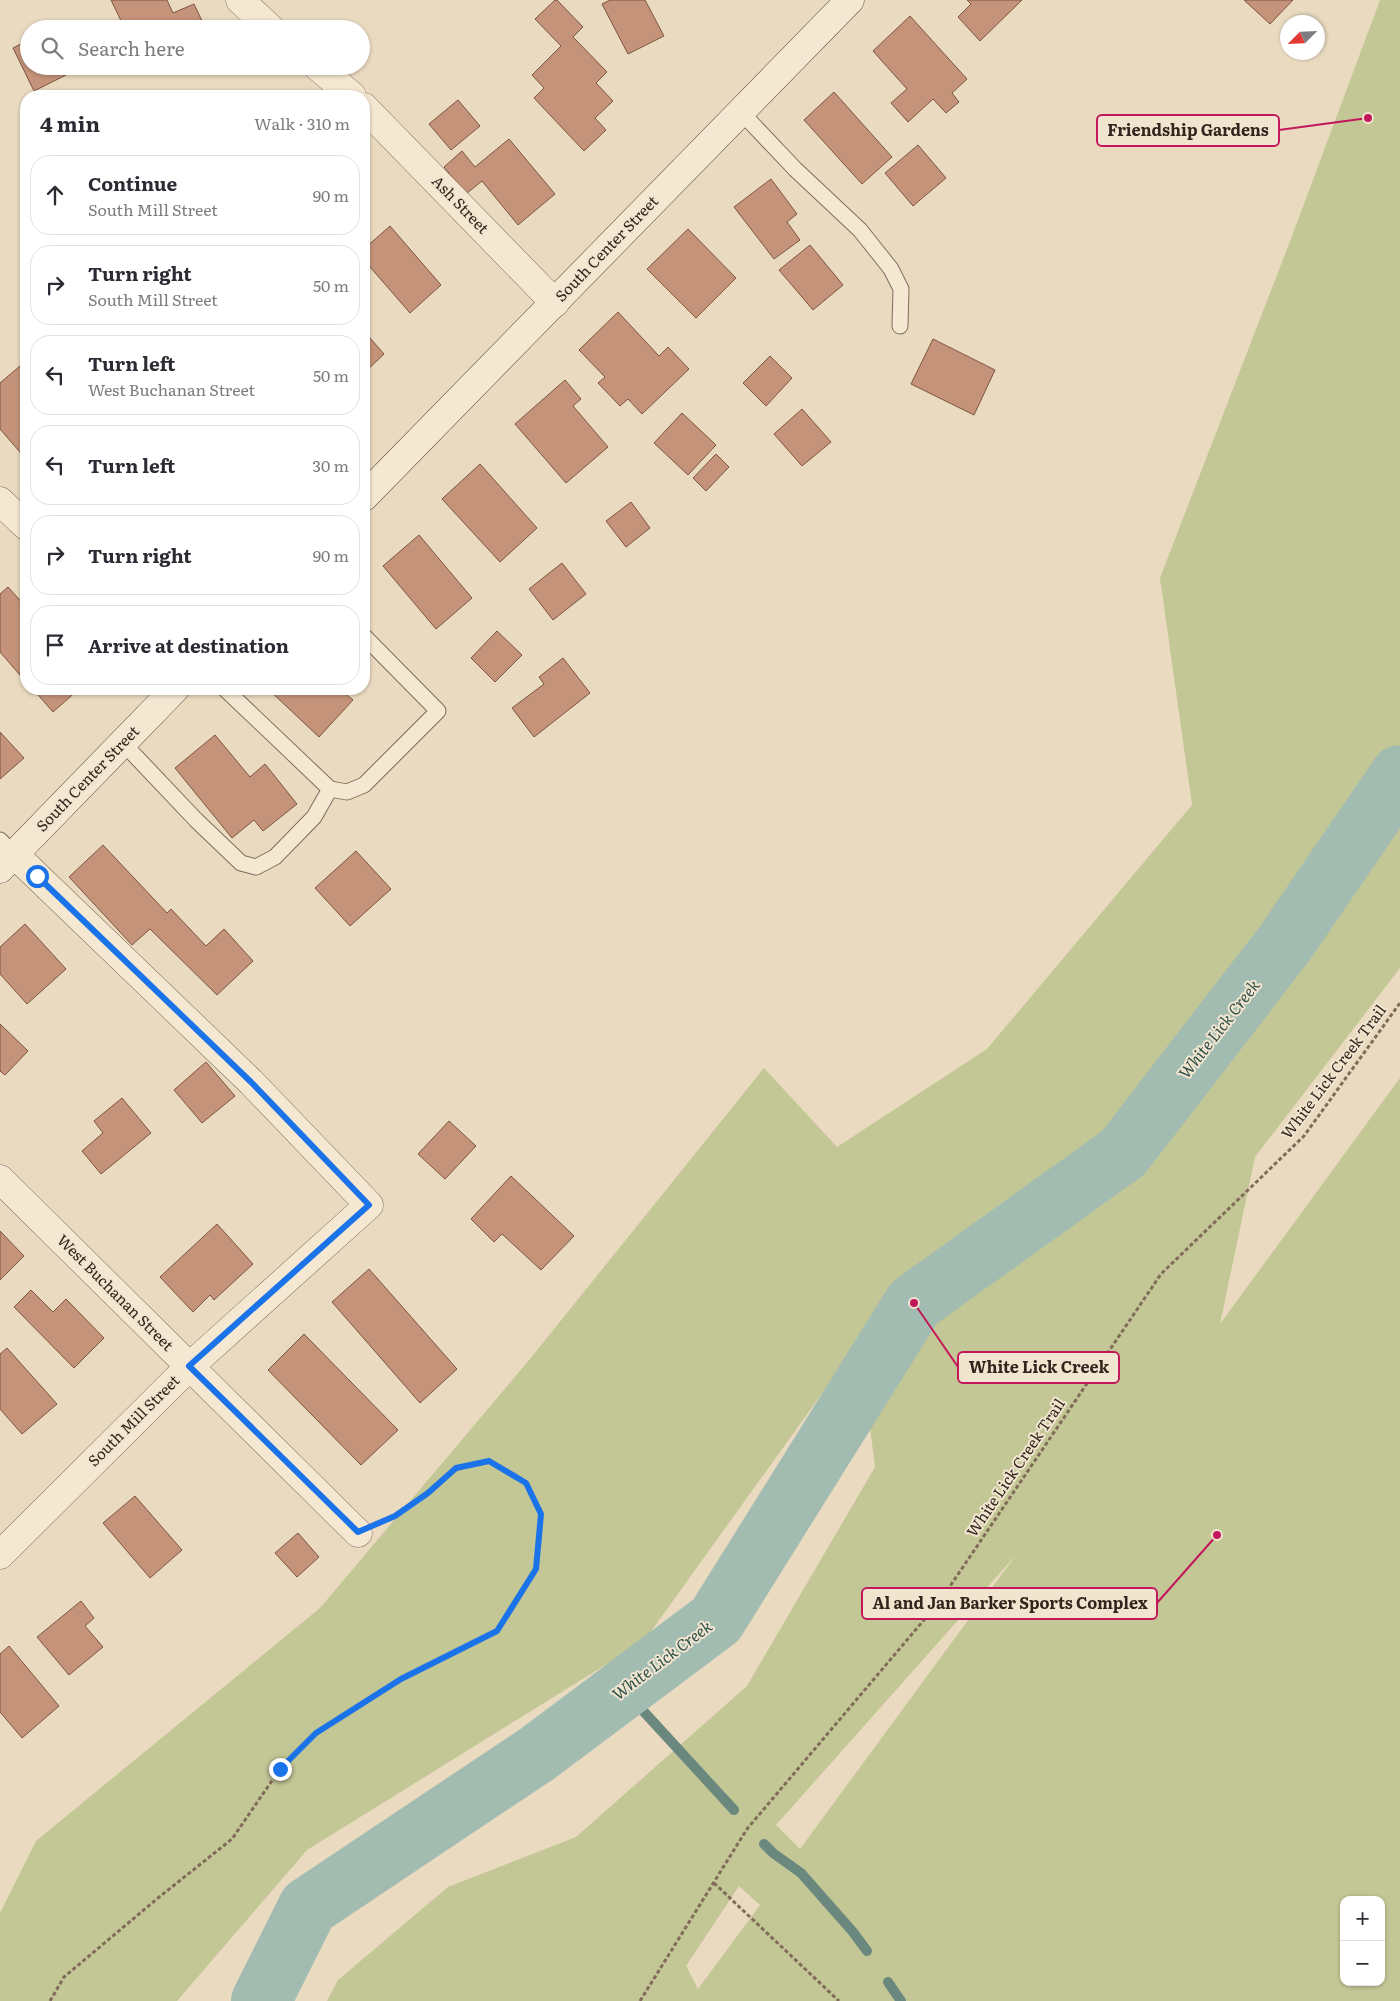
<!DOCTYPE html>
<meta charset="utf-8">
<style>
:root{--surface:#fff;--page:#f7f7f7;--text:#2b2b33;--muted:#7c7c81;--line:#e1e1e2}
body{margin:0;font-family:Literata,serif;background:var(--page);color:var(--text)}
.controls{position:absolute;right:15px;bottom:15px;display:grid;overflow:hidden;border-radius:10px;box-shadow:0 1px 4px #0004}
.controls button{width:45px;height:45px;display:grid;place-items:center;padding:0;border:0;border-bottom:1px solid var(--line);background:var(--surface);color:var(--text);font:25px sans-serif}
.compass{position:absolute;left:1280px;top:15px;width:45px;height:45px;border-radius:50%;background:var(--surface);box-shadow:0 1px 4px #0004;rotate:246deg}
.stop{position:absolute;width:15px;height:15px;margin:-11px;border:4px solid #1a73e8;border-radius:50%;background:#fff}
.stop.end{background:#1a73e8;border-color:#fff;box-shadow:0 1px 5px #0008}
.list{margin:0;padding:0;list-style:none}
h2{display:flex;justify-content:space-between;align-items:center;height:65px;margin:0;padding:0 20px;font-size:21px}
h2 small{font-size:16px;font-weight:400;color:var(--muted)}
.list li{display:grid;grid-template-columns:32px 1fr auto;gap:15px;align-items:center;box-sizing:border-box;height:80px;margin:0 10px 10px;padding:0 10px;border:1px solid var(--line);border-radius:20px}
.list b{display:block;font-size:19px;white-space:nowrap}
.list p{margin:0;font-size:16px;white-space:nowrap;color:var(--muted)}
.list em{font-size:16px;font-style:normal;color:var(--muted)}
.icon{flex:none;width:28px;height:28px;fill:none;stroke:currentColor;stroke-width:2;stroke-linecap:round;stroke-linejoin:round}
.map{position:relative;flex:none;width:1400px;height:2001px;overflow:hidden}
.search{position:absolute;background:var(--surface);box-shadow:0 1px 4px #0004;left:20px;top:20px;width:350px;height:55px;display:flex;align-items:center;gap:12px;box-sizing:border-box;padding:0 18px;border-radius:28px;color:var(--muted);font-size:19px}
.panel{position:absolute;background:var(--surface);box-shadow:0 1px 4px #0004;left:20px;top:90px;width:350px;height:605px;border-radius:20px}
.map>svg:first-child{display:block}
</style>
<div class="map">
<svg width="1400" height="2001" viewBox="0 0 1400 2001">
<rect width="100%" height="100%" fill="#e9dac0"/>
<!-- green -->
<path fill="#c3c695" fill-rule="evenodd" d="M1380,0H1400V968L1255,1157L1220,1324L1400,1078V2001H327L338,1980L448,1887L576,1837L747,1686L875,1467L859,1342L644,1641L307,1850L177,2001H0V1913L36,1841L320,1608L530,1359L764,1068L837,1147L987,1049L1192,805L1160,578L1292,236ZM1016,1555L800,1849L776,1825ZM739,1886L760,1905L698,1989L686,1966ZM1344,1900H1381V1982H1344Z"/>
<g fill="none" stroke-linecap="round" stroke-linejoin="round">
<!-- stream -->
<g stroke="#6b887f" stroke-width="10">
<path d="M623,1689L734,1810"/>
<path d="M764,1844L773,1853L801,1873L853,1932L867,1951"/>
<path d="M888,1982L901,2001"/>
</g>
<!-- river -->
<path stroke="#a2bcb2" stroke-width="60" d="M261,2001L308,1907L537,1754L716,1620L914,1303L1123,1153L1285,943L1400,775"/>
</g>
<!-- building -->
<g fill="#c49379" stroke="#7d5541">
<path d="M111,0H167L173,13L194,4L204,25L195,29H125Z"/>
<path d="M555,0H557L583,27L573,37L607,72L596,83L613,101L595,118L606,130L584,151L534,98L544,88L532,75L561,46L535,19Z"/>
<path d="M610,0H645L664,36L628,54L602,4Z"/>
<path d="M967,0H1022L980,41L958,17L971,4Z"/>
<path d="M1244,0H1293L1270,24Z"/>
<path d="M910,16L967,79L952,93L959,102L946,113L933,99L908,122L891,103L907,89L873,51Z"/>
<path d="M29,40V66H84L34,91L13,48Z"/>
<path d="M834,92L892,157L862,184L804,120Z"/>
<path d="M458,100L480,126L451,150L429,124Z"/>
<path d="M509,139L555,194L518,225L482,181L466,194L444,167L462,151L475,167Z"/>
<path d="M918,145L946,178L913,206L885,173Z"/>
<path d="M771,179L797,214L787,222L800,240L774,259L734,207Z"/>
<path d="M390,226L441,285L410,313L364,260V249Z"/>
<path d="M688,229L736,278L696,318L647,269Z"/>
<path d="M810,245L843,285L813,310L779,270Z"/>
<path d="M618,312L659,356L668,347L689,369L642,414L628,399L620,406L598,383L605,377L579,350Z"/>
<path d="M364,331L384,354L364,373Z"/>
<path d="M933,339L995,370L974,415L911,384Z"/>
<path d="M770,356L792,378L766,406L743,383Z"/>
<path d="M20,366L26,373V459L0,429V383Z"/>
<path d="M565,380L581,399L573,406L608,447L566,483L515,424Z"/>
<path d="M802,409L831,442L802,466L774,434Z"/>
<path d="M682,413L716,445L688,475L654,443Z"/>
<path d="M716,454L729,467L706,491L693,478Z"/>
<path d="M480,464L537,528L500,562L442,499Z"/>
<path d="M631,502L650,528L626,547L606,521Z"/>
<path d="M419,535L472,598L436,629L383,566Z"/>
<path d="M562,563L586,594L553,620L529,589Z"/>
<path d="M8,587L26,607V682L0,652V594Z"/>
<path d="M497,631L522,655L495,682L471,658Z"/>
<path d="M563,658L590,693L534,737L512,708L544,684L539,677Z"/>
<path d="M33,689H79L53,712Z"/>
<path d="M271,689H340L353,700L319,737L269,690Z"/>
<path d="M0,732L24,758L0,779Z"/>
<path d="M215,735L250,777L265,764L297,804L263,831L254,820L232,838L175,768Z"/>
<path d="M103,845L167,913L171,909L206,946L224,929L253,961L217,995L150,929L132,945L69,877Z"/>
<path d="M356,851L391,889L350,926L315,888Z"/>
<path d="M25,924L66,969L27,1004L0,974V947Z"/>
<path d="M0,1024L28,1051L5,1075L0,1071Z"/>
<path d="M206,1062L235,1096L202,1123L174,1090Z"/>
<path d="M122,1098L151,1133L101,1174L82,1151L103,1133L94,1121Z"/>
<path d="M449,1121L476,1146L445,1179L418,1154Z"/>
<path d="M511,1176L574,1236L541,1270L502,1234L494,1242L471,1219Z"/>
<path d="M217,1224L253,1264L214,1300L210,1295L193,1312L160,1277Z"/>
<path d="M0,1231L24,1256L0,1280Z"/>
<path d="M369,1269L457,1369L420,1403L332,1302Z"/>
<path d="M31,1290L53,1312L66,1299L104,1338L74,1368L14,1307Z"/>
<path d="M304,1334L398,1430L361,1465L268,1370Z"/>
<path d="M7,1348L57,1404L22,1434L0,1409V1354Z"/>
<path d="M135,1496L182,1550L150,1578L103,1523Z"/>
<path d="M298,1533L319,1557L297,1577L275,1553Z"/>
<path d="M81,1601L94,1618L85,1626L103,1647L69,1675L37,1637Z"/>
<path d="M9,1646L59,1706L22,1738L0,1712V1654Z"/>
</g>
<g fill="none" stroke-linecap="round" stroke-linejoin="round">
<defs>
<g id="service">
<path d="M741,112L795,169L860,230L891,269L901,289L900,326"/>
<path d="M225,689L330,789L347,792L364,785L438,711L364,636"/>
<path d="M123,743L196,820L241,863L256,867L275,857L314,817L330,789"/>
<path d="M0,840L14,854"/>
</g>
<g id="minor">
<path d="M240,0L271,29"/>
<path d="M317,66L352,96"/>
<path d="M364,107L555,303"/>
<path d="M0,501L26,526"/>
<path d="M0,1179L358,1533"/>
<path d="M0,1555L189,1367L369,1205L251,1082L14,854"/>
</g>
<g id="secondary">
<path d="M364,497L850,0"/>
<path d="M0,869L175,689"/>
</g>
</defs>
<!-- service casing -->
<use href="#service" stroke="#806c59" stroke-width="17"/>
<!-- minor casing -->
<use href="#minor" stroke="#806c59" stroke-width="29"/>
<!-- secondary casing -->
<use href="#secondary" stroke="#624d3d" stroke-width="29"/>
<!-- path -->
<g stroke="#806c59" stroke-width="3" stroke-dasharray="4 2.5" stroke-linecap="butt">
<path d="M714,1883L839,2001"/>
<path d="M50,2001L64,1977L158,1898L232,1839L280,1769L317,1733L401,1679L497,1631L536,1569L541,1514L526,1483L489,1461L456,1468L428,1493L395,1516L385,1521"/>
<path d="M640,2001L747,1829L940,1601L1161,1274L1304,1136L1400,1003"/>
</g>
<!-- service -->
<use href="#service" stroke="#f5e8d2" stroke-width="15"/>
<!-- minor -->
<use href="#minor" stroke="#f5e8d2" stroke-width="28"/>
<!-- secondary -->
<use href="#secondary" stroke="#f5e8d2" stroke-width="28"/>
</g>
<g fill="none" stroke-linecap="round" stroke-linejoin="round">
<!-- route -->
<path stroke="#1a73e8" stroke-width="6" d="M37,876L251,1082L369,1205L189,1366L358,1532L395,1516L428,1493L456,1468L489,1461L526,1483L541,1514L536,1569L497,1631L401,1679L316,1733L280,1769"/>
</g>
<g text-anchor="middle" stroke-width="4" stroke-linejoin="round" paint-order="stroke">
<!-- street labels -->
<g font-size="15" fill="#31251d" stroke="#f1e5cf">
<text transform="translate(460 205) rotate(46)" y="5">Ash Street</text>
<text transform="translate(607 249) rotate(-46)" y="5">South Center Street</text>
<text transform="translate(88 779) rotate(-46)" y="5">South Center Street</text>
<text transform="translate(1334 1072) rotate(-53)" y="5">White Lick Creek Trail</text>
<text transform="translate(115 1293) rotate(45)" y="5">West Buchanan Street</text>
<text transform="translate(134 1421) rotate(-45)" y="5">South Mill Street</text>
<text transform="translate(1016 1468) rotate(-56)" y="5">White Lick Creek Trail</text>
</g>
<!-- water labels -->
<g font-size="16" font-style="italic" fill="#2d504b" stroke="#f1e5cf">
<text transform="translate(1219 1029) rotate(-52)" y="6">White Lick Creek</text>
<text transform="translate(662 1660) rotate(-37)" y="6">White Lick Creek</text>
</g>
</g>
<!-- callouts -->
<path fill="none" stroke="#c2185b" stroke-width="2" d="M1368 118L1279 130M914 1303L958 1367M1217 1535L1157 1603"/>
<g fill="#c2185b" stroke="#f1e5cf" stroke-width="2">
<circle cx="1368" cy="118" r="5"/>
<circle cx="914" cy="1303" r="5"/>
<circle cx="1217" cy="1535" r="5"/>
</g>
<g fill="#f1e5cf" stroke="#c2185b" stroke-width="2">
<rect x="1097" y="115" width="182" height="31" rx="5"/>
<rect x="958" y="1352" width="161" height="31" rx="5"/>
<rect x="862" y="1588" width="295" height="31" rx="5"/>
</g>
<g font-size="16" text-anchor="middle" font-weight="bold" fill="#31251d">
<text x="1188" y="136">Friendship Gardens</text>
<text x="1039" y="1373">White Lick Creek</text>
<text x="1010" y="1609">Al and Jan Barker Sports Complex</text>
</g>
</svg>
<div class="controls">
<button>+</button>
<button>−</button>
</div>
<svg class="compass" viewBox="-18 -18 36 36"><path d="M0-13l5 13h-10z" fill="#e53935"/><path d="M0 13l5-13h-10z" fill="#7c7c81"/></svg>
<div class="stop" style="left:37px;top:876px"></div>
<div class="stop end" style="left:280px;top:1769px"></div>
<div class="search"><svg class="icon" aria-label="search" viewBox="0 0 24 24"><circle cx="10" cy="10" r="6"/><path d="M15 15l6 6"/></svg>Search here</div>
<section class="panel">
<h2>4 min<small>Walk · 310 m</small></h2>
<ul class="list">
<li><svg class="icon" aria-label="ahead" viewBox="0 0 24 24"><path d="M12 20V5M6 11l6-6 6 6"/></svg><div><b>Continue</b><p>South Mill Street</p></div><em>90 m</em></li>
<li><svg class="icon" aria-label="right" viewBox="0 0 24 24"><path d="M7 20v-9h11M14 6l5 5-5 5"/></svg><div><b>Turn right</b><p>South Mill Street</p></div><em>50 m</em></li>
<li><svg class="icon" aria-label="left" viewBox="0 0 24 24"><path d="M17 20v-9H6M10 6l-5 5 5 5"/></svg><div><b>Turn left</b><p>West Buchanan Street</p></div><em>50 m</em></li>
<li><svg class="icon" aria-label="left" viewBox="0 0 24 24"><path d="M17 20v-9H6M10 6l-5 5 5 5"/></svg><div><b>Turn left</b></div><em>30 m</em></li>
<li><svg class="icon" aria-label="right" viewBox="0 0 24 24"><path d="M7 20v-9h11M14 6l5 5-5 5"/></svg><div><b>Turn right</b></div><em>90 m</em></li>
<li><svg class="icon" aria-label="arrive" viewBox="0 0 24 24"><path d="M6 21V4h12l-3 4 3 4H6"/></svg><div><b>Arrive at destination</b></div></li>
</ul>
</section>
</div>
